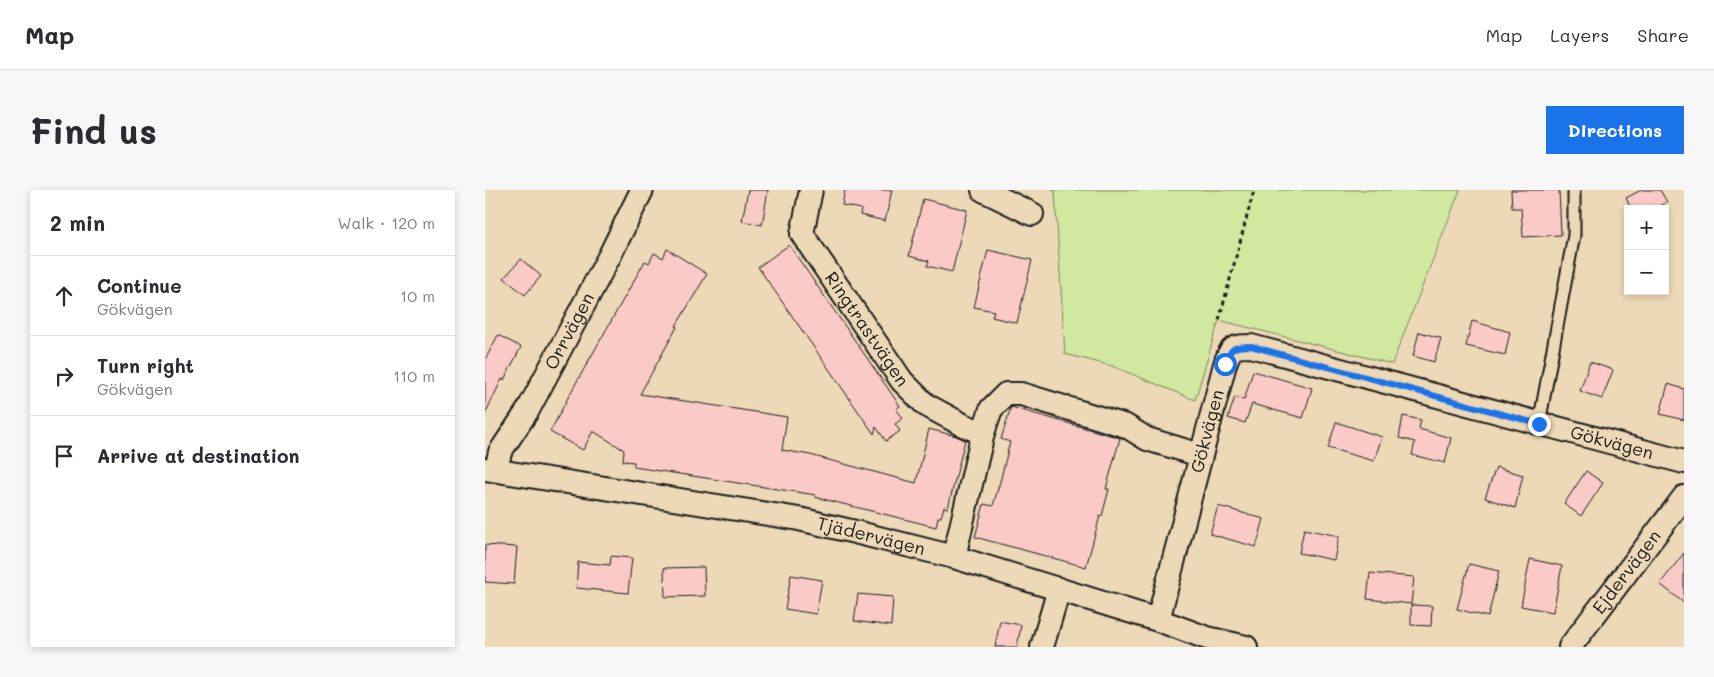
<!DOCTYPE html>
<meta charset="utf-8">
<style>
:root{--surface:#fff;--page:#f7f7f7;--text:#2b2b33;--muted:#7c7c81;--line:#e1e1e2;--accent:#1a73e8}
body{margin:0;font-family:Mali,sans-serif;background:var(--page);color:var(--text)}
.controls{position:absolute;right:15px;top:15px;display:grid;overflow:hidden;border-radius:0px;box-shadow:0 2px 8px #0003}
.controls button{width:45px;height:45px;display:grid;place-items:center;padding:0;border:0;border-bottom:1px solid var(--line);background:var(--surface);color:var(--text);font:25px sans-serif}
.stop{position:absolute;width:15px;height:15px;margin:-11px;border:4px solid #1a73e8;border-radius:50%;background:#fff}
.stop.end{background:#1a73e8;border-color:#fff;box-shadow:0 1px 5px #0008}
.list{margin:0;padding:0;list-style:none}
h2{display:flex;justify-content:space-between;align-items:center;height:65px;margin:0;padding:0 20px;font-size:21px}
h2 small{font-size:16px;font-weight:400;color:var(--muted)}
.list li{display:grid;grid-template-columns:32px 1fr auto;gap:15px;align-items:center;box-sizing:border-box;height:80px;padding:0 20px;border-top:1px solid var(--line)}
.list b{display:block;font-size:19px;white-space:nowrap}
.list p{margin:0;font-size:16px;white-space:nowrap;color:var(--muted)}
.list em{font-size:16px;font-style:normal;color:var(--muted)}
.icon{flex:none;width:28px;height:28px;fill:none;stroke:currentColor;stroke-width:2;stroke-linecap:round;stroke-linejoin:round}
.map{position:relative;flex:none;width:1199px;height:457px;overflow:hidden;border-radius:0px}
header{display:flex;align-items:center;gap:30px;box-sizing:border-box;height:70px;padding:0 25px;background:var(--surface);border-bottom:1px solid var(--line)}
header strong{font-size:24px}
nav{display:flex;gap:28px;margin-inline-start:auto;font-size:18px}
.intro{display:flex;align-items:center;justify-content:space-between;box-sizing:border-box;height:120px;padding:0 30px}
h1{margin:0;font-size:35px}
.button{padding:12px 22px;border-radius:0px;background:var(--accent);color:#fff;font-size:18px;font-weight:700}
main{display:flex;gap:30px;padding:0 30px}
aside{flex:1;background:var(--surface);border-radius:0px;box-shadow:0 2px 8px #0003}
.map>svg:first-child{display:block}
</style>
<header>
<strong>Map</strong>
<nav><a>Map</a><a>Layers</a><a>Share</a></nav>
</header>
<div class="intro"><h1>Find us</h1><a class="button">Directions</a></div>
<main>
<aside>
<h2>2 min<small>Walk · 120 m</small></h2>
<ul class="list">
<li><svg class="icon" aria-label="ahead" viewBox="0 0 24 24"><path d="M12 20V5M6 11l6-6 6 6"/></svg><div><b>Continue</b><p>Gökvägen</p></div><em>10 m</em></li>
<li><svg class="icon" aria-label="right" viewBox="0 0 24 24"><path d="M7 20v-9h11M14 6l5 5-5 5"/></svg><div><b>Turn right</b><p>Gökvägen</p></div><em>110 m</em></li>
<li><svg class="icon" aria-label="arrive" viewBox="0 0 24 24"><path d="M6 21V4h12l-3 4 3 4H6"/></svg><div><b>Arrive at destination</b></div></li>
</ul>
</aside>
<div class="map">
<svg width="1199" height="457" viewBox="0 0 1199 457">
<rect width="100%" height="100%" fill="#edd9b7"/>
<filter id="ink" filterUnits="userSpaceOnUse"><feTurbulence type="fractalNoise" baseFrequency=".02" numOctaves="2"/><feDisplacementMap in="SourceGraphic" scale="10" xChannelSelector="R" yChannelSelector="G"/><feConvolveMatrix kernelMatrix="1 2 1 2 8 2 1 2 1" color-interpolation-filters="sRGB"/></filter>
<g filter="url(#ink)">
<!-- green -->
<path fill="#d0e99e" stroke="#76825d" d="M567,0H975L907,174L734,130L710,210L627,176L580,164L570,2Z"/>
<!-- building -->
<g fill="#facac6" stroke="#1c1c1c">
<path d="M263,0H283L277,35L257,31Z"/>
<path d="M360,0H407L400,31L375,25L376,19L357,15Z"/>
<path d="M1026,0H1074L1076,45L1038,47L1036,18H1027Z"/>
<path d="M1156,0H1175L1182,12L1168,19H1146L1141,8Z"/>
<path d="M438,9L482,20L467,82L442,76L444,71L424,66Z"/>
<path d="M304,55L415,216L411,219L418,228L410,234L415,241L401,251L391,237L389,244L273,77Z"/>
<path d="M182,59L222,84L191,136L192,137L155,204L302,227L297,260L325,265L431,293L444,239L471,246L480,250L463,318L459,317L456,327H453L451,337L330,307L331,305L149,277V272L138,271L139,260L108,241L98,260L65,242L86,202L160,71L164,73L169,63L178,68Z"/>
<path d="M503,60L547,70L532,133L507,127L509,121L489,117Z"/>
<path d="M36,69L56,86L40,105L19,88Z"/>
<path d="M987,131L1025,142L1020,165L981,156Z"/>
<path d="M934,142L956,148L949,172L928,166Z"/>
<path d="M13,145L36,157L19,190L17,189L0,224V170Z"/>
<path d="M1105,172L1128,180L1117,209L1095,201Z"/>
<path d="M768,181L827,198L818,228L767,214L760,233L743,228L750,207L759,210Z"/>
<path d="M1183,194L1199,199V230L1175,224Z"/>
<path d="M526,217L635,248L621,299H624L617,326H615L601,377L490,347L499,314L508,316L516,288L525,252L516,249Z"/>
<path d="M918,226L936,230L934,239L966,248L960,273L927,265L930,252L914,248Z"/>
<path d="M851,232L897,247L889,271L843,258Z"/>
<path d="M1011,277L1038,285L1030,318L1000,308Z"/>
<path d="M1101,281L1118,293L1096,326L1079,314Z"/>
<path d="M733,316L779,329L771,357L725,344Z"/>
<path d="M819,339L854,346L849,370L814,363Z"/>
<path d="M0,355L32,357L29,394L0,392Z"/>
<path d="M1199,363V413L1175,394Z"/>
<path d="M126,366L147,368L143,403L91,398L93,372L125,375Z"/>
<path d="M1045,369L1077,376L1068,422L1036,416Z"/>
<path d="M984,374L1014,381L1003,427L972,419Z"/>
<path d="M219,377L220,406L180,407L179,378Z"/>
<path d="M885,383L929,387L926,414L882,409Z"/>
<path d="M306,385L337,390L331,424L300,419Z"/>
<path d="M373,404L408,407L406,436L369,431Z"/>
<path d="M926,415L947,416L946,436L926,435Z"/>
<path d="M515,431L536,435L532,457H510Z"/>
</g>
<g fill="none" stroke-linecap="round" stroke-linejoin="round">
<defs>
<path id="lane" d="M1054,234L1089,45V0"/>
<g id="street">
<path id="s1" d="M326,0L317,44L417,191L441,215L478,235L498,243"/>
<path d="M498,0L547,24"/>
<path id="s2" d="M0,279L314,329L370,342L469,367L673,430L722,448L761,457"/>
<path id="s3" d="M11,280L15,262L43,220L125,65L157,0"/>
<path d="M469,367L498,243L506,219L521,204H536L641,236L662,249L715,265"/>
<path id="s4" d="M673,430L740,174C746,157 748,156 766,156L1199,272"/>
<path d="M557,457L574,399"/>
<path id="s5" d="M1085,457L1199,307"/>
</g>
</defs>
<!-- lane casing -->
<use href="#lane" stroke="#1c1c1c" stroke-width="15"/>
<!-- street casing -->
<use href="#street" stroke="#1c1c1c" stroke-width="26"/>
<!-- path -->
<path stroke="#1c1c1c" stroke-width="3" stroke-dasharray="4 4" stroke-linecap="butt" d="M734,130L769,0"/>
<!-- lane -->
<use href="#lane" stroke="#edd9b7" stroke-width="11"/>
<!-- street -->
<use href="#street" stroke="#edd9b7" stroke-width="22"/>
</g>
</g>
<g fill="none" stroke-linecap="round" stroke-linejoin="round" filter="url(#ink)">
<!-- route -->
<path stroke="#1a73e8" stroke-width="6" d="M740,174C746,157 748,156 766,156L1054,234"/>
</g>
<g text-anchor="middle" stroke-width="4.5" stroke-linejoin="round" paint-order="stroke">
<!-- street labels -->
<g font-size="18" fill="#1c1c1c" stroke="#edd9b7">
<text dy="6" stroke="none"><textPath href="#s1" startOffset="160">Ringtrastvägen</textPath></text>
<text dy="6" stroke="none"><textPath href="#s3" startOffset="158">Orrvägen</textPath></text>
<text dy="6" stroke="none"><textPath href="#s4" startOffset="195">Gökvägen</textPath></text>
<text dy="6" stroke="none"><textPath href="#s4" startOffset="674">Gökvägen</textPath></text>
<text dy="6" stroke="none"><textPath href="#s2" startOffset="392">Tjädervägen</textPath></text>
<text dy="6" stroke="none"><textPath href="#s5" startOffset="94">Ejdervägen</textPath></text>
</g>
</g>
</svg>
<div class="controls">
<button>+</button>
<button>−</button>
</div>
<div class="stop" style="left:740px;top:174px"></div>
<div class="stop end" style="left:1054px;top:234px"></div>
</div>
</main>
